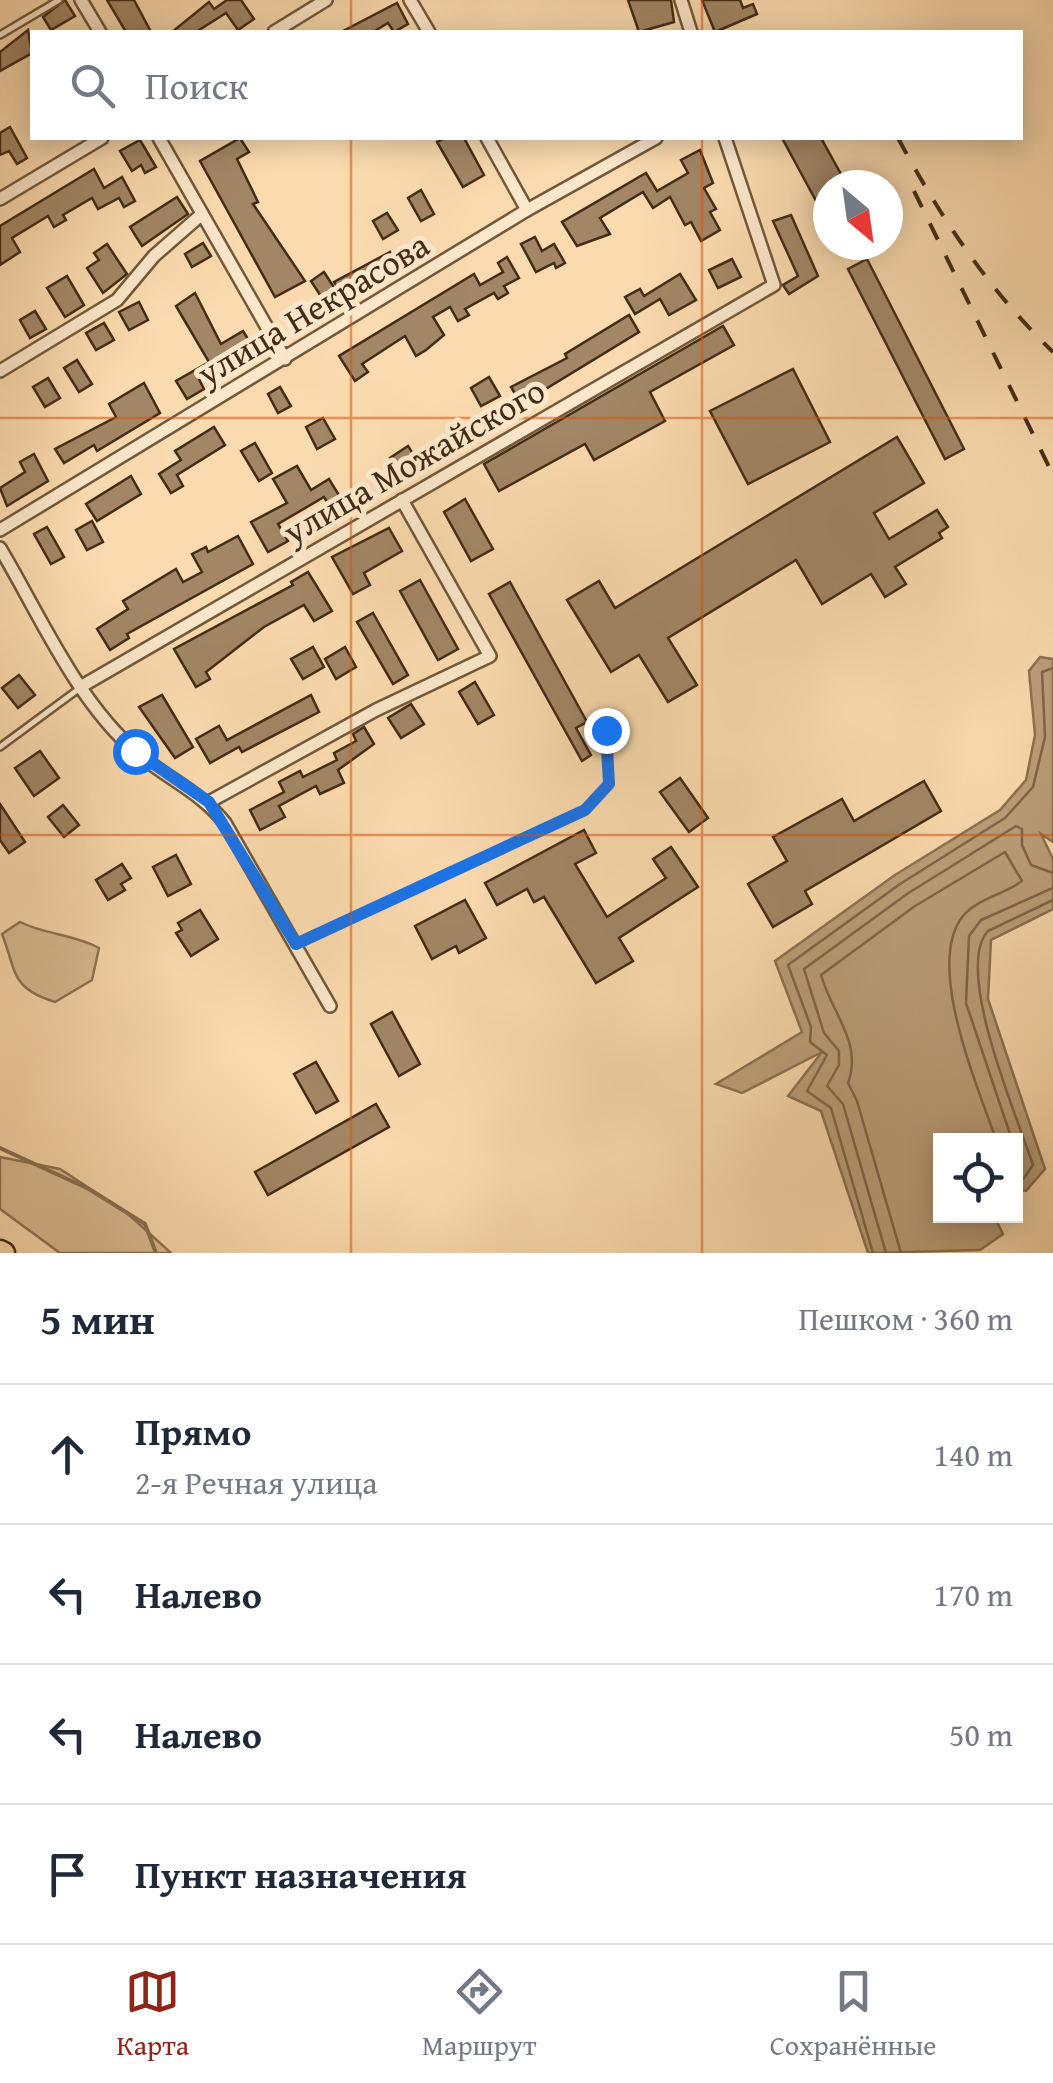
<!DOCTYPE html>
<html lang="ru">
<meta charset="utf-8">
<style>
:root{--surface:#fff;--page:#f2f2f3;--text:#1f2937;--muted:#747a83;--line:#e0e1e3;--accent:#8f2418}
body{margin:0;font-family:"Gentium Book Plus",serif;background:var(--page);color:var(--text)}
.controls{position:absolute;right:30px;bottom:30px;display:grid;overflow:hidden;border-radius:0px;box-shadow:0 5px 25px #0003}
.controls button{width:90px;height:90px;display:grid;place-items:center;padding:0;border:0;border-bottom:2px solid var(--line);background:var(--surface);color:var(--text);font:50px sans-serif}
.compass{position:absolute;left:813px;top:170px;width:90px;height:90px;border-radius:50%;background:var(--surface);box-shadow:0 5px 25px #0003;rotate:151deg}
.stop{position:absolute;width:30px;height:30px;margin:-22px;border:8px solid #1a73e8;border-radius:50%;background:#fff}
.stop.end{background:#1a73e8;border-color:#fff;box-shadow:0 2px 10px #0008}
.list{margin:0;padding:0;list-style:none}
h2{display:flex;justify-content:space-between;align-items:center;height:130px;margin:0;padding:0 40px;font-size:42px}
h2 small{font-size:32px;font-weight:400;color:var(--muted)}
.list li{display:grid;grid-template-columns:65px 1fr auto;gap:30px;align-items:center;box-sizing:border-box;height:140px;padding:0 40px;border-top:2px solid var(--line)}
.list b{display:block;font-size:38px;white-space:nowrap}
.list p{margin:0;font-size:32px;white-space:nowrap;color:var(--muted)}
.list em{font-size:32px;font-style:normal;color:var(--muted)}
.icon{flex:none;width:55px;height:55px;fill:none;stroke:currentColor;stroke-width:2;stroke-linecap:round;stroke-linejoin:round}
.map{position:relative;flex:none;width:1053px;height:1253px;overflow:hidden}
.search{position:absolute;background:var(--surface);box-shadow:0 5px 25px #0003;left:30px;right:30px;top:30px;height:110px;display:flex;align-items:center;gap:25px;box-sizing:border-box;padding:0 35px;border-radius:0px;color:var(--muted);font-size:38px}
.sheet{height:690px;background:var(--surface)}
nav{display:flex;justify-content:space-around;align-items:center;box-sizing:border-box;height:140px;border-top:2px solid var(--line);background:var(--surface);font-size:28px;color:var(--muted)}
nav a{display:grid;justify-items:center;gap:5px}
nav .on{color:var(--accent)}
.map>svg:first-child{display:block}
</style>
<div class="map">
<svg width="1053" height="1253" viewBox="0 0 1053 1253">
<rect width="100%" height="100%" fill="#fadaae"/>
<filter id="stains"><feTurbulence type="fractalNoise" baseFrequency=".002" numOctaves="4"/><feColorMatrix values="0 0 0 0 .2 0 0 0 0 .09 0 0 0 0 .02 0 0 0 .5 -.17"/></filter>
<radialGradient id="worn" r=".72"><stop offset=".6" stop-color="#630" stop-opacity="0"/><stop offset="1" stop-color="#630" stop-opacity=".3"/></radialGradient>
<!-- green -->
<g fill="#dbbc94" stroke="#8f7454" stroke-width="2.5">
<path d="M20,922C46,935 73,934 99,948L92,980L55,1002C10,988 17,972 2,934Z"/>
<path d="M0,1157L60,1169L127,1213L171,1253H60L0,1209Z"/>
</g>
<!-- water -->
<path fill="#bc9f7a" stroke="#8c7152" stroke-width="2.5" d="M1040,657L1053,659V842L1041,834L1053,859V909L991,940L988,999L1045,1169L1026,1191L1016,1189V1140H940V1216H994L1003,1234L980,1250L868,1253L821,1111L788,1096L822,1052L742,1093L716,1084L802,1032L775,961L895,875L1000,810L1026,780L1035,735L1029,671Z"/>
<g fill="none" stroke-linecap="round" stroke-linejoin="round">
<!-- shore -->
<g stroke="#806648" stroke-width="2.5">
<path d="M1012,1140L966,1003L969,936L981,920L1053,888"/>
<path d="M1016,1180L1024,1178L1033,1165C1018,1119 953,969 988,931L1053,900"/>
<path d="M873,1253L831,1108L807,1091L827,1055L810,1042L811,1027L788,965L900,884L1005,818L1033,787L1045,737L1042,672L1053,668"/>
<path d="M886,1253L843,1104L827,1086L839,1065V1051L824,1033L804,969L907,894L1016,826L1022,829V845L1031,865L1053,873"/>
<path d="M901,1253L857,1101L848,1083C863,1043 832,1014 821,975L915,906L1005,852L1022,881C1005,894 977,899 963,916C924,964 979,1089 996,1140"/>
</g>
<!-- stream -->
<path stroke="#8c7152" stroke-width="4" d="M0,1148L89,1189L145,1224L156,1253"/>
</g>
<!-- building -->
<g fill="#a28665" stroke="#432c15" stroke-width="2.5">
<path d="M65,0L75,16L51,30L43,17Z"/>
<path d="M107,0H134L151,32H126Z"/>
<path d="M227,0H241L254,19L238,30L226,13L196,32H172L209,2L214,9Z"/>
<path d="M628,0H671L674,22L639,32Z"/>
<path d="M702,0H740L743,8L753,4L757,14L715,32Z"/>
<path d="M397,3L408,24L394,32L388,23L373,32H341Z"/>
<path d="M28,30L32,53L0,71V52Z"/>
<path d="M10,127L27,158L17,164L9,151L0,155V133Z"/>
<path d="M240,138L249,152L237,159L258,202L253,204L305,281L275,297L200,161Z"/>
<path d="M445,138H464L484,175L463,187L437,142Z"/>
<path d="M782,138H821L847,185H828V223Z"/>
<path d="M140,140L156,167L145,173L141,165L132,171L120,151Z"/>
<path d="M700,150L713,183L704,188L716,209L710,212L720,230L701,241L691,222L685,225L670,197L653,208L643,192L600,218L610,234L577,246L562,222L646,173L657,191L688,173L681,160Z"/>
<path d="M94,169L104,188L122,177L135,201L124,207L119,198L98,209L92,198L63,215L66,220L54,227L48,216L12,238L20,252L0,265V226Z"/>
<path d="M421,190L434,214L421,221L408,198Z"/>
<path d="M177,197L188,214L142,246L130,227Z"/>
<path d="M387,213L398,230L383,239L373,221Z"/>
<path d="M791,215L818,276L789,294L783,285L798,276L773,221Z"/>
<path d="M535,237L542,251L554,244L565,263L556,268L554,263L536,272L521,244Z"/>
<path d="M203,243L211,256L192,267L185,254Z"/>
<path d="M107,244L127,274L103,293L87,268L99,260L94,253Z"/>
<path d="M390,252L397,266L345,299L334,282Z"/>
<path d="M507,257L519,278L504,286L508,293L498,299L494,293L465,309L469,315L458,321L450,307L433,317L444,335L426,350L416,356L405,336L362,364L368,372L355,381L339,356L474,274L480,285L503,272L498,263Z"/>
<path d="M732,259L741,277L718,288L709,270Z"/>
<path d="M867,259L964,449L945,459L848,269Z"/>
<path d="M324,272L335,289L322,298L311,281Z"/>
<path d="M680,274L696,300L669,315L660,299L635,314L625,297L640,289L644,296Z"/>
<path d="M67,276L84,305L65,317L47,288Z"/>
<path d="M195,293L221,344L243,331L250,342L225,357L229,363L199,379L204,389L187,399L176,381L209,362L176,306Z"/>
<path d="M139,302L148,320L129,330L119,312Z"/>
<path d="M35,311L46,329L30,338L20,320Z"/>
<path d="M629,315L639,332L521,404L511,387L567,358L565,354Z"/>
<path d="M104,323L114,340L96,350L86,333Z"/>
<path d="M723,326L734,345L650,392L665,421L594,460L585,444L499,491L484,464Z"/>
<path d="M77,360L92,384L79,392L64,368Z"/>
<path d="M793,369L830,442L748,484L710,411Z"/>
<path d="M489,377L500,396L481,406L471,388Z"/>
<path d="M48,378L60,398L45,407L33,387Z"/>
<path d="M144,383L160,413L97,451L94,445L64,463L55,449L116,417L109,404Z"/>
<path d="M280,387L291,406L278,413L268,394Z"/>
<path d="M323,418L335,439L317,449L306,427Z"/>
<path d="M214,427L225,445L177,475L183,486L171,493L159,474L181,460L175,451Z"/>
<path d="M897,437L924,483L874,513L889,539L937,510L948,527L939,533L942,538L895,567L906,584L885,597L871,574L822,604L796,560L668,638L697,685L668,702L639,655L611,672L567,600L599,581L615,608Z"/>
<path d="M255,443L272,473L259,481L241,451Z"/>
<path d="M408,446L417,460L398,472L390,458Z"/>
<path d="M34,454L48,481L7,506L0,488L25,472L20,462Z"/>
<path d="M297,466L311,490L329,479L345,505L333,512L324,497L278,524L288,541L268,552L251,522L287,503L273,479Z"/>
<path d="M131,476L141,494L97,521L86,504Z"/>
<path d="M465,499L493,549L471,561L444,512Z"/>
<path d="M92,521L103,542L87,550L76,530Z"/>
<path d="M47,527L64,557L51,564L34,534Z"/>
<path d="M389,528L402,551L364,573L370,585L353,594L332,557Z"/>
<path d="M238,536L253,564L127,634L129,638L110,650L97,629L128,609L123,601L176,569L183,582L202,572L192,554L206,547L208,552Z"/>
<path d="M308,572L332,611L314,621L304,605L264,627L206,672L210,679L196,687L174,649L293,585L291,582Z"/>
<path d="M420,580L458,649L438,660L400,591Z"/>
<path d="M510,582L587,722L576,728L591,755L582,761L489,594Z"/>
<path d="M373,613L408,675L393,684L357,622Z"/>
<path d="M313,647L324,667L303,679L291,659Z"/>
<path d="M345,647L356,667L336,679L325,659Z"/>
<path d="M19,675L35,695L18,708L2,688Z"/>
<path d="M475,682L494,715L478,724L459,692Z"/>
<path d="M162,695L193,747L175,758L139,707Z"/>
<path d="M311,695L319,712L242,752L239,747L210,763L196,739L219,726L227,740Z"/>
<path d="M411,704L424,724L401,738L388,718Z"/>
<path d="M364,727L374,744L338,770L344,783L320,794L316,786L279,806L285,817L260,830L250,810L284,792L279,782L300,771L303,777L337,760L334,753L356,741L353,734Z"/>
<path d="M40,751L59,778L34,796L15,768Z"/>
<path d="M680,778L708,818L689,832L660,792Z"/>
<path d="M924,781L941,811L805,891L812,904L773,927L748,884L787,861L773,837L842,799L854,821Z"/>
<path d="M0,804L25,842L9,853L0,840Z"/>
<path d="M63,805L79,825L64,837L48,817Z"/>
<path d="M584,830L596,853L575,864L607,917L666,878L653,859L671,847L698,887L619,938L633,961L596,983L544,897L534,902L527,889L497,905L485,883Z"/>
<path d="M176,855L191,884L168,896L153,867Z"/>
<path d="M122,864L131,878L121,884L125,890L108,900L96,880Z"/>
<path d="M465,900L486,938L459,953L456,946L432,959L415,926Z"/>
<path d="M200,910L218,939L191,956L176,933L182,930L178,923Z"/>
<path d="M392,1012L420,1064L399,1076L371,1024Z"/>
<path d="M316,1062L338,1101L316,1113L294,1074Z"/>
<path d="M376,1104L389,1127L268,1195L255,1172Z"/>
</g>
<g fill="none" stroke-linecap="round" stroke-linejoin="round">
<defs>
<g id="lane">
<path d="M0,35L59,0"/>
<path d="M0,747L80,688"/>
<path d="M296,944L585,810L609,784L606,729"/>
</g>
<g id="street">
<path d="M81,0L100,32"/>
<path d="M410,0L429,32"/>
<path d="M681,0L691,32"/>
<path d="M274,32L326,0"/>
<path d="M159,138L285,359"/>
<path d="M487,138L527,210"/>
<path d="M0,199L102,138"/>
<path d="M0,371L117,300L154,256L202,214"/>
<path d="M0,530L527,210L656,138"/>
<path d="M0,548C40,615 76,700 136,752C166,778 201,792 225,823L330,1006"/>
<path d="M82,686L774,285L725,138"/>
<path d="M209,802L376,710L490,656L402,500"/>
</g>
<path id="highway" d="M0,1251L4,1253"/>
</defs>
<!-- lane casing -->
<use href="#lane" stroke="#71583b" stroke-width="10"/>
<!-- street casing -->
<use href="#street" stroke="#71583b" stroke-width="16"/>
<!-- highway casing -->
<use href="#highway" stroke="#432c15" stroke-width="25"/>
<!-- lane -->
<use href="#lane" stroke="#fce7ca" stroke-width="5"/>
<!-- street -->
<use href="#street" stroke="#fce7ca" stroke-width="11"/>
<!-- highway -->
<use href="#highway" stroke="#fadaae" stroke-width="20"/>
<!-- rail -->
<g stroke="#432c15" stroke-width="4" stroke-dasharray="18 18" stroke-linecap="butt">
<path d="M898,138C941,218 987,288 1053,352"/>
<path d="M914,191L1053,475"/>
</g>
</g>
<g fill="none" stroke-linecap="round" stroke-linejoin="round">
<!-- route -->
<path stroke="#1a73e8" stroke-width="12" d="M135,751L209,802L296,944L585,810L609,784L606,730"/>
</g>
<!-- grid -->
<path fill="none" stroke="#d8540d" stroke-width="2.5" stroke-opacity="0.55" d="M351,0V32M702,0V32M351,138V1253M702,138V1253M0,418H1053M0,835H1053"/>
<g text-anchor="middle" stroke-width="10" stroke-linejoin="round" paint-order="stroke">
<!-- street labels -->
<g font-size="35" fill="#432c15" stroke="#fce7ca">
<text transform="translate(313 309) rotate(-31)" y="12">улица Некрасова</text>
<text transform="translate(414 461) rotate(-30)" y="12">улица Можайского</text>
</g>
</g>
<rect width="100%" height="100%" filter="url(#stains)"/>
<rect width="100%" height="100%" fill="url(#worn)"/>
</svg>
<div class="controls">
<button><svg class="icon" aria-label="locate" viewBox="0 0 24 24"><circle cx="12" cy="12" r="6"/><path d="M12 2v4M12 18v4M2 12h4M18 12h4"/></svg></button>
</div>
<svg class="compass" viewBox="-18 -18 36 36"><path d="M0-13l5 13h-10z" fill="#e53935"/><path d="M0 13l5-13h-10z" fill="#747a83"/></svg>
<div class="stop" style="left:135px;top:751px"></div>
<div class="stop end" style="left:606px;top:730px"></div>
<div class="search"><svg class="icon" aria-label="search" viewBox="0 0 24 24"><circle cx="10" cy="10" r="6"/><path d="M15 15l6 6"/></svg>Поиск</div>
</div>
<section class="sheet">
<h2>5 мин<small>Пешком · 360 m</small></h2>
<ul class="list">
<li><svg class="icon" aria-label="ahead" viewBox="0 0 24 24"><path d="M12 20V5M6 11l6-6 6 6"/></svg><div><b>Прямо</b><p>2-я Речная улица</p></div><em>140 m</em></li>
<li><svg class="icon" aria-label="left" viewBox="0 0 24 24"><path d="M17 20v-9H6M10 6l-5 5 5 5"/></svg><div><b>Налево</b></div><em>170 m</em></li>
<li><svg class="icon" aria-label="left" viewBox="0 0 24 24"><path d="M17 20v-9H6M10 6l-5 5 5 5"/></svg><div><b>Налево</b></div><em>50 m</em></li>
<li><svg class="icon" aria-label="arrive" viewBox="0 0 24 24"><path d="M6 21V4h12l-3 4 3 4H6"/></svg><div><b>Пункт назначения</b></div></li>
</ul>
</section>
<nav>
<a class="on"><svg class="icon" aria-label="map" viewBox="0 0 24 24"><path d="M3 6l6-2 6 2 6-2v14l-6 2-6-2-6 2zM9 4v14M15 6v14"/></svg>Карта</a>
<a><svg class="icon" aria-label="directions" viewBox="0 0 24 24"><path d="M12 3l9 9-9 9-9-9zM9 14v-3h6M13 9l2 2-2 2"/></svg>Маршрут</a>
<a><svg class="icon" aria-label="saved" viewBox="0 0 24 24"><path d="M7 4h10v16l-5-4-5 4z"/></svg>Сохранённые</a>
</nav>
